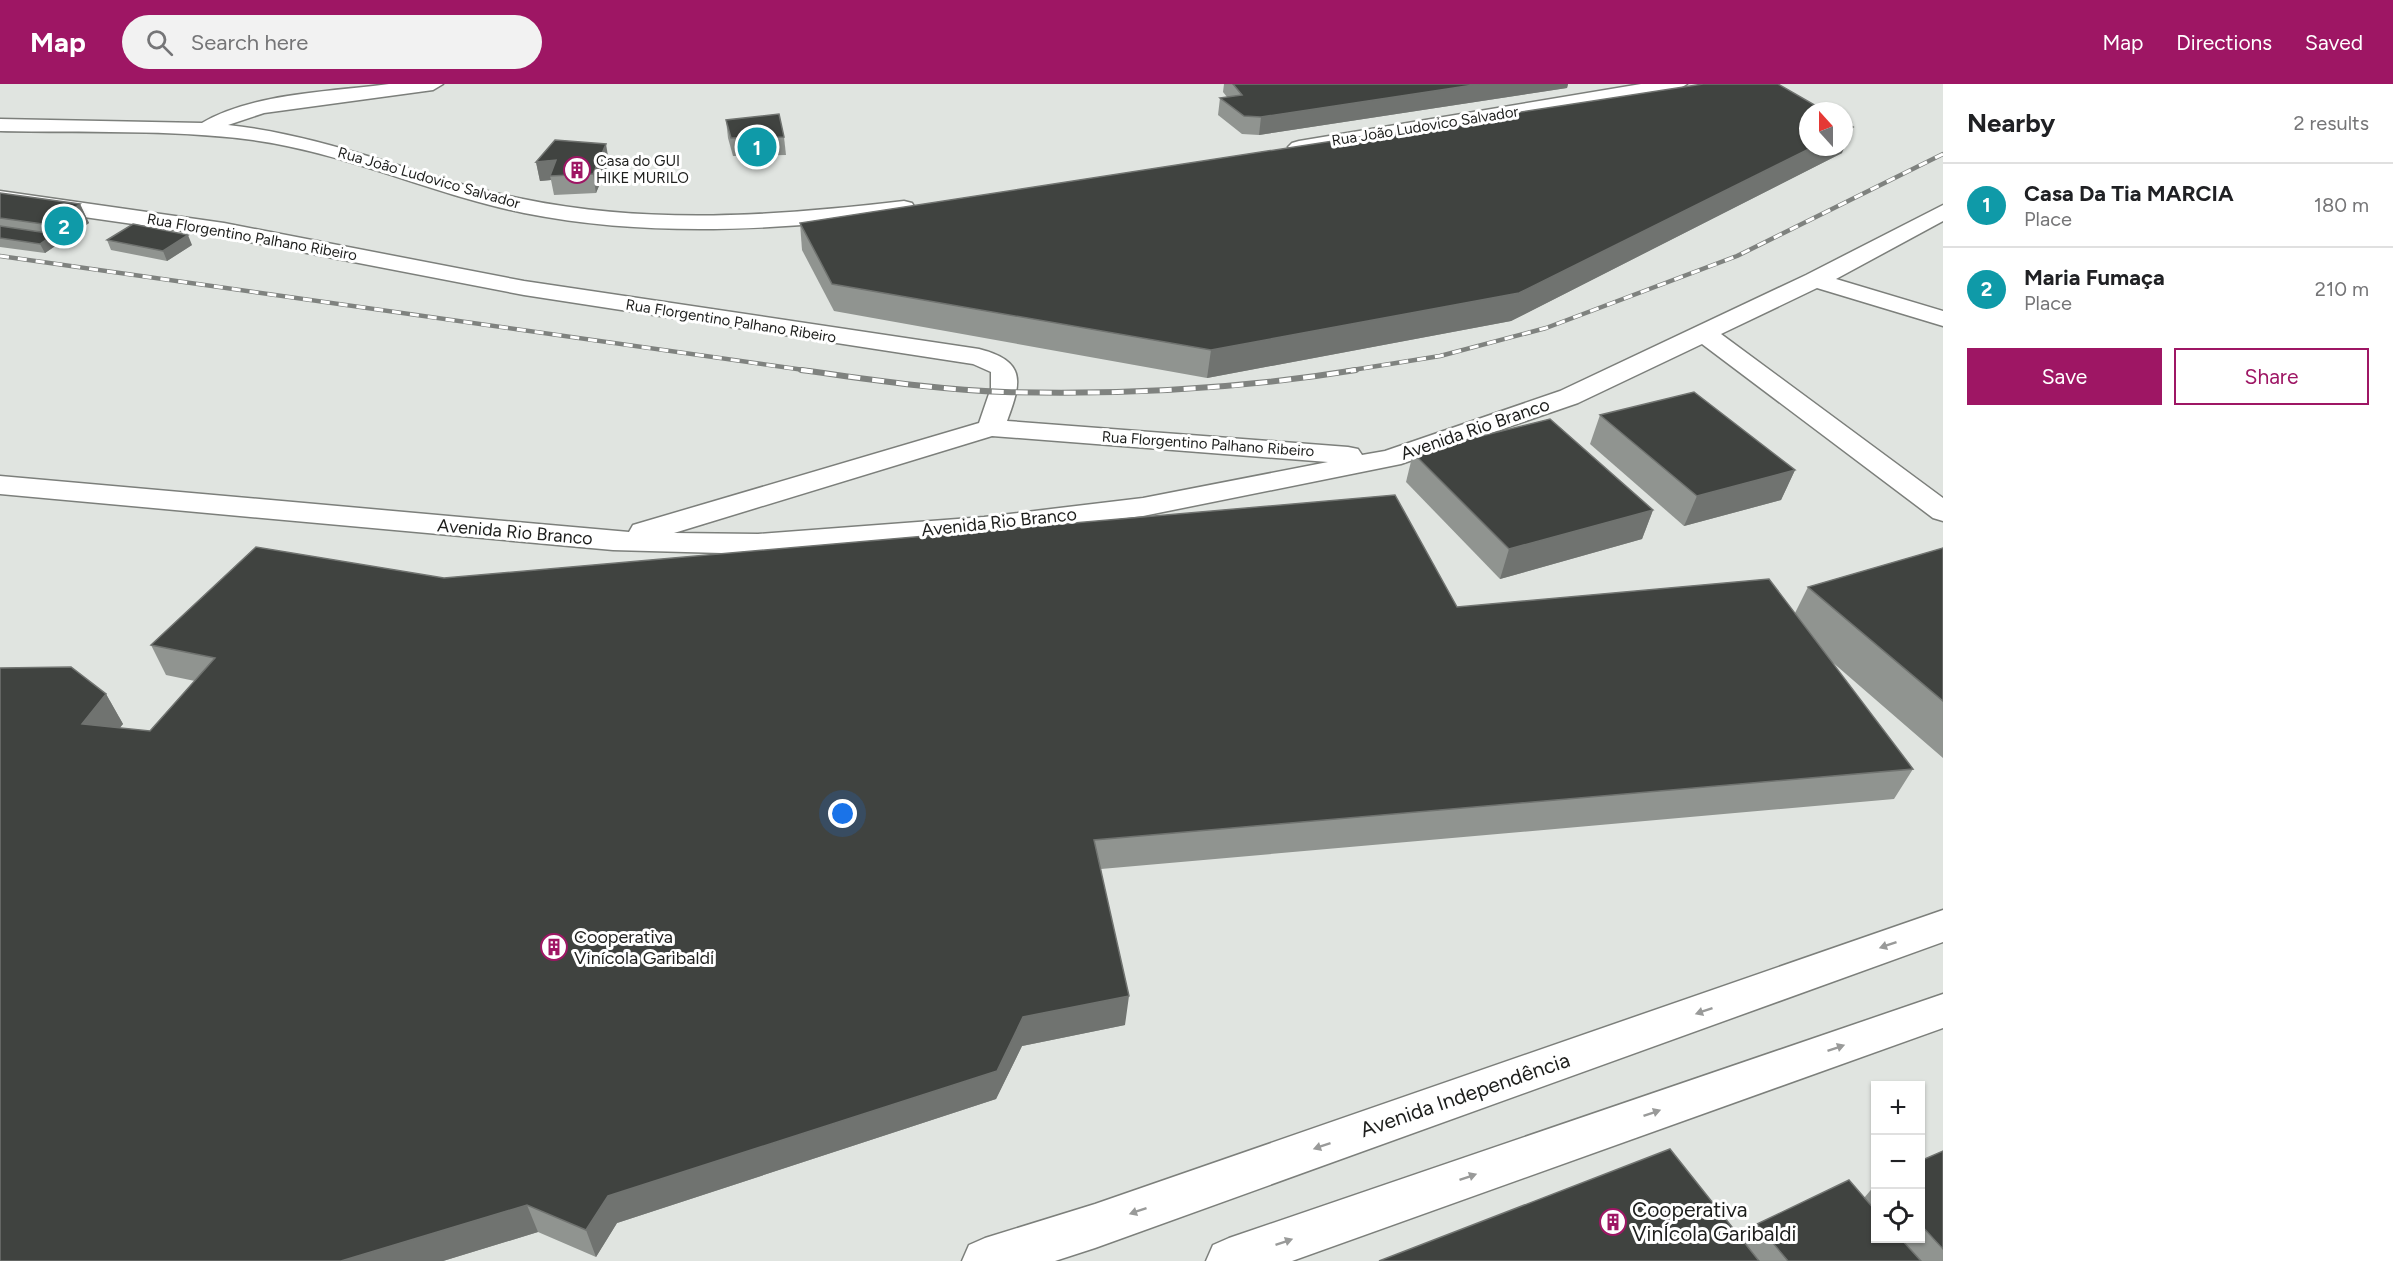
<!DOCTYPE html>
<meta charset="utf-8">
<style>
:root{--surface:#fff;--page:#f2f2f2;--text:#202124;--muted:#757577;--line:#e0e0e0;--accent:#9e1664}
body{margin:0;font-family:Figtree,sans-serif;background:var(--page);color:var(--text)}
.controls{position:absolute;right:18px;bottom:18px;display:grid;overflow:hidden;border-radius:0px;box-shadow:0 2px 4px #0004}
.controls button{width:54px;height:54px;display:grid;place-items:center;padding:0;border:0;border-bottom:2px solid var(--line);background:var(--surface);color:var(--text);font:30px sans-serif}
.compass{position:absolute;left:1799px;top:18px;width:54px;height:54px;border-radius:50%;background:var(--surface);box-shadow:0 2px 4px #0004;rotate:339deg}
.you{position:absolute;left:843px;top:730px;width:21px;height:21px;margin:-15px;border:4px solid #fff;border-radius:50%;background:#1a73e8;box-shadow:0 0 0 9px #1a73e833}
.badge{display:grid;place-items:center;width:39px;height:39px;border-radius:50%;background:var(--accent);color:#fff;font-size:20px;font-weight:700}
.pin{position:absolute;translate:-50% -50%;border:3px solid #fff;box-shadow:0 2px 6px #0006}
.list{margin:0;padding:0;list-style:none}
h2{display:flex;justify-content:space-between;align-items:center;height:78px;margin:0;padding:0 24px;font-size:26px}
h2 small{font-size:20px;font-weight:400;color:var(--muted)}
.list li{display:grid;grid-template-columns:39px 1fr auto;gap:18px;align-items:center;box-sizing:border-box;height:84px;padding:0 24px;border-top:2px solid var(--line)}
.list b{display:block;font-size:22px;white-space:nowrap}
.list p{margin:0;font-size:20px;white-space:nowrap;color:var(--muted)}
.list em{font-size:20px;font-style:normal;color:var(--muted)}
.actions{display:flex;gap:12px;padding:18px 24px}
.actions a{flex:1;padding:14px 0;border:2px solid var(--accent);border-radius:0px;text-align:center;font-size:21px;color:var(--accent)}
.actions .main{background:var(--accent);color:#fff}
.icon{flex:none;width:33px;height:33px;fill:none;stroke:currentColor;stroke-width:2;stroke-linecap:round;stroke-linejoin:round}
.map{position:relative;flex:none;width:1943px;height:1177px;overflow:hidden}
header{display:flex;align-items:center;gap:36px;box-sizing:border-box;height:84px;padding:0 30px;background:var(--accent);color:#fff}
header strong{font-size:28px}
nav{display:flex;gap:33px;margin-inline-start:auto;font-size:21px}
.search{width:420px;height:54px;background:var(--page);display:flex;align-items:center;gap:15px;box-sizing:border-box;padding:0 21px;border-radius:33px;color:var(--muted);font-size:22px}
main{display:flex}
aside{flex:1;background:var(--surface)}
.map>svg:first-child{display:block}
</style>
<header>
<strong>Map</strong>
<div class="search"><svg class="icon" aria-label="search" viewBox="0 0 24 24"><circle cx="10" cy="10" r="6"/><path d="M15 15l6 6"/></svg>Search here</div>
<nav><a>Map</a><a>Directions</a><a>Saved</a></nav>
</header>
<main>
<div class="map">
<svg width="1943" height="1177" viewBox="0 0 1943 1177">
<rect width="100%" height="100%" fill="#e0e4e0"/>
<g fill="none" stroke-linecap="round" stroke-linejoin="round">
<defs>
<g id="minor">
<path d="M389,0H443L433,6L264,29L228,41C330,52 423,95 523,115C649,141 777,132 904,117L912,119L915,124L912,129L904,131C777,146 650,154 524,129C432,110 346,69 253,56C169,45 84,49 0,47V35L202,39C253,9 330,8 389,0Z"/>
<path d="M1641,0H1687L1677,6L1299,69L1292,67L1288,63L1292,59L1299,57Z"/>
<path d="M0,107L224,139L524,197L979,265C1026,277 1022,297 1007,337L1348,363L1358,365L1362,371L1385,367L1560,307L1806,191L1943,121V137L1836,195L1943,227V242L1817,204L1721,250L1943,414V437L1933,434L1702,260L1578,319L1401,380L1143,432L984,451L758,470L613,466L0,410V392L629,448L633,441L979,339L991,304V288L973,280L524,211L224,153L0,121ZM992,352L1328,378L1143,414L984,433L758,450L674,449Z"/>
</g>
<g id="major">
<path d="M1943,826V858L1095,1164L1055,1177H962L969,1161L985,1154L1095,1120Z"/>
<path d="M1943,910V944L1292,1177H1206L1213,1161L1229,1154Z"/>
</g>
</defs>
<!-- minor casing -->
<use href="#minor" stroke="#7c7f7b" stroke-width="3"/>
<!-- major casing -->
<use href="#major" stroke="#7c7f7b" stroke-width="3"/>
<!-- minor -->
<use href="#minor" fill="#fff" fill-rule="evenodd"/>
<!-- major -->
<use href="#major" fill="#fff" fill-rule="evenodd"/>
<defs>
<g id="rail-far1">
<path d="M0,172L811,287"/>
<path d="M1346,287L1440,272L1546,244L1737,172L1943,70"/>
</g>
<path id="rail" d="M801,286C868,295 937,306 1005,308C1123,311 1240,305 1356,286"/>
</defs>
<!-- rail-far1 casing -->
<use href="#rail-far1" stroke="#7f827f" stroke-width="4.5"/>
<!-- rail casing -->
<use href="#rail" stroke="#7f827f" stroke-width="6"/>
<!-- rail-far1 -->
<use href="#rail-far1" stroke="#fff" stroke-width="3" stroke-dasharray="9" stroke-linecap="butt"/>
<!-- rail -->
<use href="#rail" stroke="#fff" stroke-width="4" stroke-dasharray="12" stroke-linecap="butt"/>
</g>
<!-- wall -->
<g fill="#909490">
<path d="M1224,0H1568L1567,4L1259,51L1242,50L1218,31L1220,14L1227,13L1223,8Z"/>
<path d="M726,36L784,53L786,71L733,72L728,54Z"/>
<path d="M1842,69L1511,237L1207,294L834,227L802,166L800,139Z"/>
<path d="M536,78H609L596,109L554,111L551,96L540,97Z"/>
<path d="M0,109L80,120L89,139L45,169L0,163Z"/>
<path d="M107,156L192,161L167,177L111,166Z"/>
<path d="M1600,331L1795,386L1781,416L1684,442L1590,360Z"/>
<path d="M1413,369L1653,426L1642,455L1500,495L1406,398Z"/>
<path d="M1943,464V674L1831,577L1913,685L1894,715L1101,785L1125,941L1022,962L996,1015L617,1139L596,1173L538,1148L443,1177H0L106,610L123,640L119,644L150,647L195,597L166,591L151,561L444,494L1457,523L1795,529L1808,503Z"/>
<path d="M1943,1067V1177H1379L1743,1157L1757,1140L1864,1114L1875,1101V1155H1920V1077Z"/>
</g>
<!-- shaded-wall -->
<g fill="#707370">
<path d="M1480,0H1568L1567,4L1259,51L1261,33Z"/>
<path d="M1853,43L1842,69L1511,237L1207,294L1211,266L1813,63H1844V48Z"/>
<path d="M606,60L609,78L596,109L593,90Z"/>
<path d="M556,76L550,92L551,96L540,97L536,78Z"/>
<path d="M80,120L89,139L45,169L40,160L54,150L50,141Z"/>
<path d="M188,151L192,161L167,177L163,167Z"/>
<path d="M1795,386L1781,416L1684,442L1697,412Z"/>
<path d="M1653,426L1642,455L1500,495L1509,465Z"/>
<path d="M106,610L123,640L99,670L82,640Z"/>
<path d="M1129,912L1125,941L1022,962L996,1015L617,1139L596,1173L586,1146L608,1112L1023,933Z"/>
<path d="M527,1121L538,1148L443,1177H341Z"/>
</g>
<!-- building -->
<g fill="#404340" stroke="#707370" stroke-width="1.5">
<path d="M1233,0H1480L1261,33L1244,32L1220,14L1242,11Z"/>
<path d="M1703,0H1778L1825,27H1808V63H1813L1519,209L1211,266L832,200L800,139Z"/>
<path d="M779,30L784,53L731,54L726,36Z"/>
<path d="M1844,38L1853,43L1844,48Z"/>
<path d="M555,56L606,60L593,90L550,92L556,76L536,78Z"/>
<path d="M0,109L80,120L50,141L0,134Z"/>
<path d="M133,140L188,151L163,167L107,156Z"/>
<path d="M0,142L54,150L40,160L0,154Z"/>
<path d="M1694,308L1795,386L1697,412L1600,331Z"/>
<path d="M1550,335L1653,426L1509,465L1413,369Z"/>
<path d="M1395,411L1457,523L1769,495L1913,685L1094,756L1129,912L1023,933L997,987L608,1112L586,1146L527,1121L341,1177H0V584L71,583L106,610L82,640L150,647L215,574L151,561L256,463L444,494Z"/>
<path d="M1943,464V617L1808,503Z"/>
<path d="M1670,1065L1759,1177H1379Z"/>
<path d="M1943,1067V1165L1920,1140V1077Z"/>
<path d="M1849,1096L1875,1126V1155H1901L1921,1177H1788L1757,1140Z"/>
</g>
<!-- one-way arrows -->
<defs><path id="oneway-solid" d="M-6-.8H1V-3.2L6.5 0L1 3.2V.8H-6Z" transform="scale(1.5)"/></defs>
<g fill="#999a99">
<use href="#oneway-solid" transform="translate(1888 861) rotate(161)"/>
<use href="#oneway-solid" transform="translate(1704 927) rotate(161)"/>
<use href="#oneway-solid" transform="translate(1836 964) rotate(-19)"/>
<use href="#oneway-solid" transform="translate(1652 1029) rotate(-19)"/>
<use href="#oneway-solid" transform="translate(1322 1062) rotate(161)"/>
<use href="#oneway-solid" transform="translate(1468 1093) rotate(-19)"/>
<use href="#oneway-solid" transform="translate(1138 1127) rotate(161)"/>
<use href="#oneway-solid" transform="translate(1284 1158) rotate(-19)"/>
</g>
<!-- icons -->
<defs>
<symbol id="building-ring" viewBox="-11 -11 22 22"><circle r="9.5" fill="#fff" stroke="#9e1664" stroke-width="1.5"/><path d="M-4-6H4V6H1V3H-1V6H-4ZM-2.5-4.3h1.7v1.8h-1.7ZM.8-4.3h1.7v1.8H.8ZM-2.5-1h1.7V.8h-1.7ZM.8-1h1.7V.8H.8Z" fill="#9e1664"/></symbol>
</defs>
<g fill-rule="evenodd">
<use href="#building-ring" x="562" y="71" width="30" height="30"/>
<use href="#building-ring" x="539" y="848" width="30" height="30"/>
<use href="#building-ring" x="1598" y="1123" width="30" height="30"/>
</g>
<g text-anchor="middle" stroke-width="6" stroke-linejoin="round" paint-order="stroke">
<!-- far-street labels -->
<g font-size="15" fill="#1d1e1c" stroke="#fff">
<text transform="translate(1425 42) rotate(-9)" y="5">Rua João Ludovico Salvador</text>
<text transform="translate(429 94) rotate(16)" y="5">Rua João Ludovico Salvador</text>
<text transform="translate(252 153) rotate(10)" y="5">Rua Florgentino Palhano Ribeiro</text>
<text transform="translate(731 237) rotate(9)" y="5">Rua Florgentino Palhano Ribeiro</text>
<text transform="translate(1208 360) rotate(4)" y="5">Rua Florgentino Palhano Ribeiro</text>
</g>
<!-- far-poi labels -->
<g font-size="15" fill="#1d1e1c" stroke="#fff" text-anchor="start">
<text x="596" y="82">Casa do GUI<tspan x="596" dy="17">HIKE MURILO</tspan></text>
</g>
<!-- street labels -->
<g font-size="18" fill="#1d1e1c" stroke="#fff">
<text transform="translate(1475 345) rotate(-19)" y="6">Avenida Rio Branco</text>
<text transform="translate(999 438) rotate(-6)" y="6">Avenida Rio Branco</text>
<text transform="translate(515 448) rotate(5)" y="6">Avenida Rio Branco</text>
</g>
<!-- poi labels -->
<g font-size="18" fill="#1d1e1c" stroke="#fff" text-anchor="start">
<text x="574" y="859">Cooperativa<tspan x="574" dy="21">Vinícola Garibaldi</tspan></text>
</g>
<!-- near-street labels -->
<g font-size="21" fill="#1d1e1c" stroke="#fff">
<text transform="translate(1465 1011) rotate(-19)" y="7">Avenida Independência</text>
</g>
<!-- near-poi labels -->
<g font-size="21" fill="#1d1e1c" stroke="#fff" text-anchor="start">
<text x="1632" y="1133">Cooperativa<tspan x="1632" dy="24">VinÍcola Garibaldi</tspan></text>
</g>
</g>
</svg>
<div class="controls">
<button>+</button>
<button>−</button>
<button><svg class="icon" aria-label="locate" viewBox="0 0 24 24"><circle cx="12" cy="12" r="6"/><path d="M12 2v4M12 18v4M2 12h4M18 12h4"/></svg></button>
</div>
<svg class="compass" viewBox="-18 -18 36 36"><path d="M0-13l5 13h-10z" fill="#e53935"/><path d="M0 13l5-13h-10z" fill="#757577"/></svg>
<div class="you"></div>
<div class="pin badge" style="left:757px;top:63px;background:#0f9aa8">1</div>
<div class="pin badge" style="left:64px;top:142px;background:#0f9aa8">2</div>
</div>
<aside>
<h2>Nearby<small>2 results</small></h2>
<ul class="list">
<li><span class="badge" style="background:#0f9aa8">1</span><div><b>Casa Da Tia MARCIA</b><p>Place</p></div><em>180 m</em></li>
<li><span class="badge" style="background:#0f9aa8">2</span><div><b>Maria Fumaça</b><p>Place</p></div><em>210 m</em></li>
</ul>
<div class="actions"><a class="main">Save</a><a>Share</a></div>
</aside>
</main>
